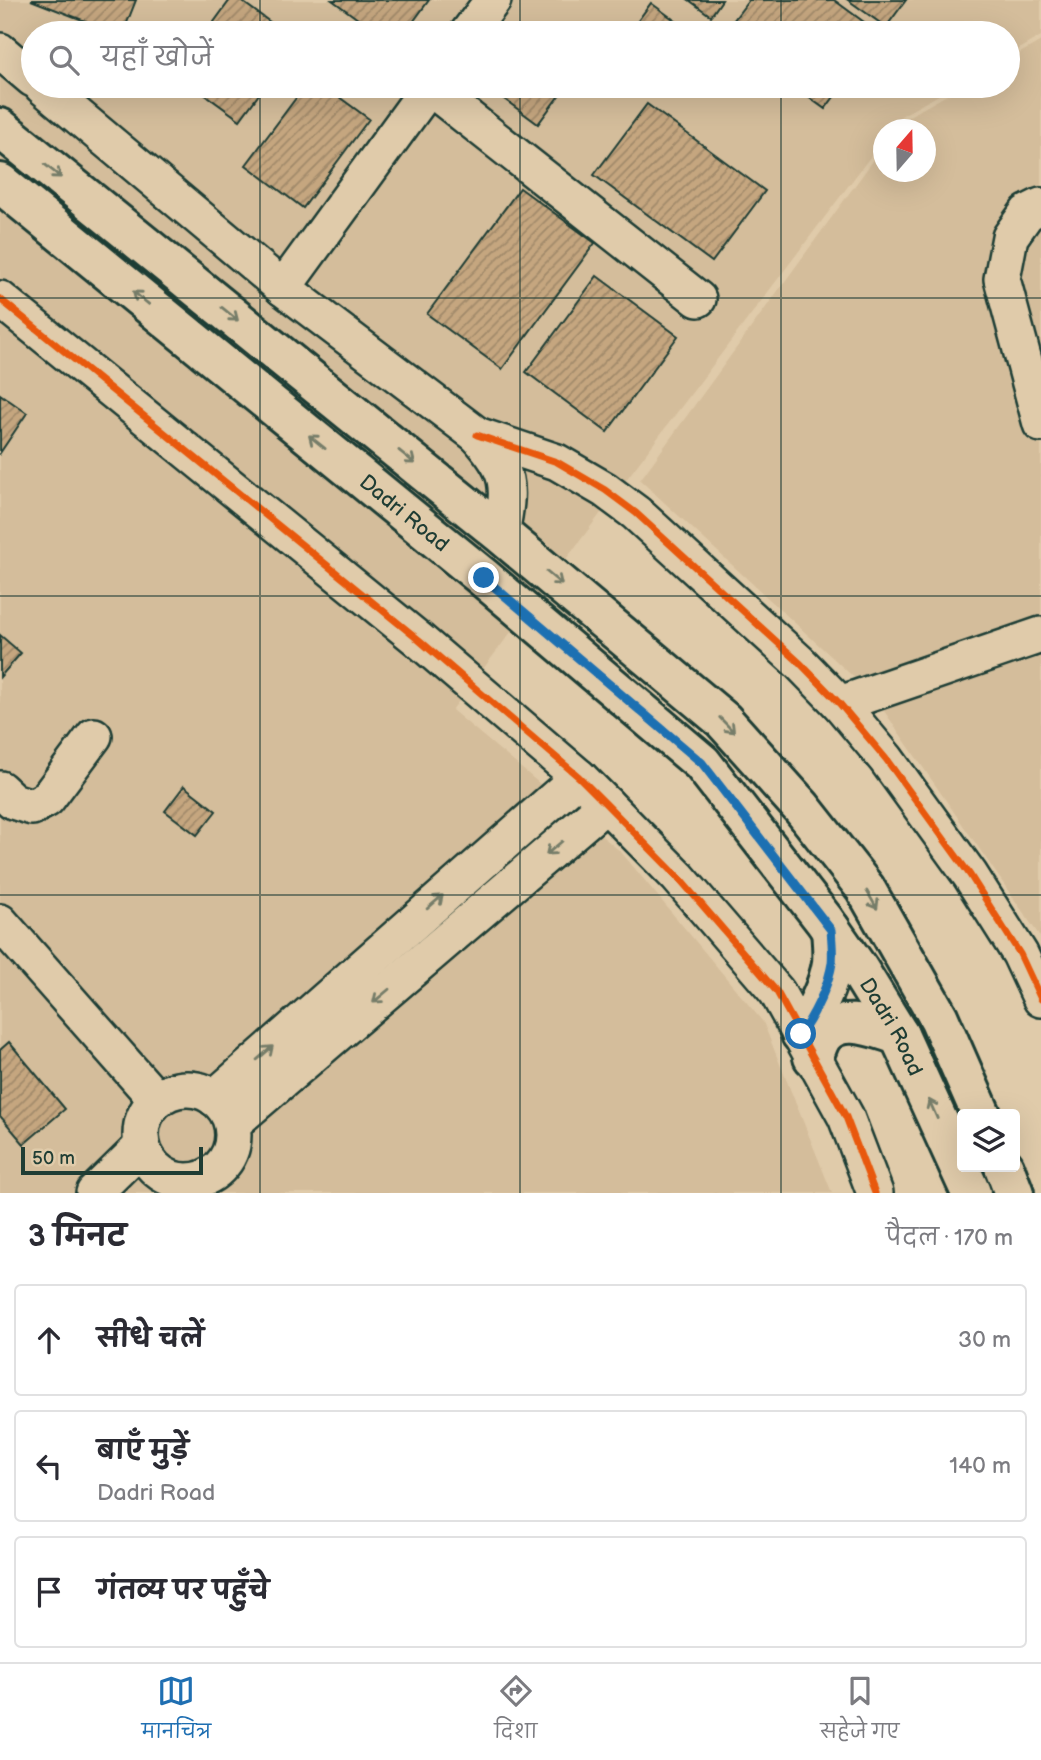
<!DOCTYPE html>
<html lang="hi">
<meta charset="utf-8">
<style>
:root{--surface:#fff;--page:#f2f2f3;--text:#2b2b33;--muted:#7c7c81;--line:#e1e1e2;--accent:#1f6fb2}
body{margin:0;font-family:"Balsamiq Sans","Playpen Sans Deva",sans-serif;background:var(--page);color:var(--text)}
.controls{position:absolute;right:21px;bottom:21px;display:grid;overflow:hidden;border-radius:7px;box-shadow:0 7px 28px #0002}
.controls button{width:63px;height:63px;display:grid;place-items:center;padding:0;border:0;border-bottom:2px solid var(--line);background:var(--surface);color:var(--text);font:35px sans-serif}
.compass{position:absolute;left:873px;top:119px;width:63px;height:63px;border-radius:50%;background:var(--surface);box-shadow:0 7px 28px #0002;rotate:20deg}
.scale{position:absolute;left:21px;bottom:18px;width:182px;box-sizing:border-box;padding-left:7px;border:4px solid #1f3d34;border-top:0;font-size:19px;line-height:24px;white-space:nowrap;color:#1f3d34;-webkit-text-stroke:5px #e0cbaa;paint-order:stroke}
.stop{position:absolute;width:21px;height:21px;margin:-16px;border:5px solid #1f6fb2;border-radius:50%;background:#fff}
.stop.end{background:#1f6fb2;border-color:#fff;box-shadow:0 2px 7px #0008}
.list{margin:0;padding:0;list-style:none}
h2{display:flex;justify-content:space-between;align-items:center;height:91px;margin:0;padding:0 28px;font-size:30px}
h2 small{font-size:23px;font-weight:400;color:var(--muted)}
.list li{display:grid;grid-template-columns:46px 1fr auto;gap:21px;align-items:center;box-sizing:border-box;height:112px;margin:0 14px 14px;padding:0 14px;border:2px solid var(--line);border-radius:7px}
.list b{display:block;font-size:26px;white-space:nowrap}
.list p{margin:0;font-size:23px;white-space:nowrap;color:var(--muted)}
.list em{font-size:23px;font-style:normal;color:var(--muted)}
.icon{flex:none;width:38px;height:38px;fill:none;stroke:currentColor;stroke-width:2;stroke-linecap:round;stroke-linejoin:round}
.map{position:relative;flex:none;width:1041px;height:1193px;overflow:hidden}
.search{position:absolute;background:var(--surface);box-shadow:0 7px 28px #0002;left:21px;right:21px;top:21px;height:77px;display:flex;align-items:center;gap:18px;box-sizing:border-box;padding:0 24px;border-radius:38px;color:var(--muted);font-size:26px}
.sheet{height:469px;background:var(--surface)}
nav{display:flex;justify-content:space-around;align-items:center;box-sizing:border-box;height:98px;border-top:2px solid var(--line);background:var(--surface);font-size:19px;color:var(--muted)}
nav a{display:grid;justify-items:center;gap:4px}
nav .on{color:var(--accent)}
.map>svg:first-child{display:block}
</style>
<div class="map">
<svg width="1041" height="1193" viewBox="0 0 1041 1193">
<defs>
<pattern id="building-hatch" width="6" height="6" patternUnits="userSpaceOnUse" patternTransform="scale(1.75)"><rect width="6" height="6" fill="#c5a67f"/><path d="M-1 1l2-2M0 6l6-6M5 7l2-2" fill="none" stroke="#9f8869"/></pattern>
</defs>
<rect width="100%" height="100%" fill="#e0cbaa"/>
<filter id="ink" filterUnits="userSpaceOnUse"><feTurbulence type="fractalNoise" baseFrequency=".0143" numOctaves="2"/><feDisplacementMap in="SourceGraphic" scale="14" xChannelSelector="R" yChannelSelector="G"/><feConvolveMatrix kernelMatrix="1 2 1 2 8 2 1 2 1" color-interpolation-filters="sRGB"/></filter>
<g filter="url(#ink)">
<!-- built -->
<g fill="#d4bd9b">
<path d="M0,0H1041V36L1008,55V33H33V86H955L901,116L891,129L884,130L883,140L452,710L621,852L763,1022L832,1193H0Z"/>
<path d="M1041,41V938L873,695L640,480L883,147L884,172H926V130L897,129L904,119L963,86H1008V60Z"/>
</g>
<!-- building -->
<g fill="url(#building-hatch)" stroke="#1f3d34" stroke-width="2">
<path d="M31,0H136L123,33H116Z"/>
<path d="M230,0H240L285,33H206Z"/>
<path d="M332,0H429L405,33H377Z"/>
<path d="M689,0H722L711,16Z"/>
<path d="M749,0H834L879,33H724Z"/>
<path d="M848,0H906L886,27Z"/>
<path d="M651,3L691,32L690,33H629Z"/>
<path d="M193,86H265L240,120Z"/>
<path d="M305,86H324L369,119L303,208L246,165Z"/>
<path d="M508,86H566L538,124L500,96Z"/>
<path d="M793,86H842L825,109Z"/>
<path d="M647,104L765,191L712,262L594,175Z"/>
<path d="M520,188L595,243L502,369L427,314Z"/>
<path d="M597,276L678,336L607,432L526,372Z"/>
<path d="M0,394L27,413L0,453Z"/>
<path d="M0,635L21,653L0,677Z"/>
<path d="M184,786L216,811L197,835L165,811Z"/>
<path d="M9,1042L65,1109L24,1144L0,1116V1050Z"/>
</g>
<g fill="none" stroke-linecap="round" stroke-linejoin="round">
<defs>
<g id="minor">
<path d="M468,33L493,0"/>
<path d="M0,51L33,79"/>
<path d="M42,86L283,288L477,435C511,473 510,485 501,534"/>
<path d="M429,87L698,299"/>
<path d="M1041,206L1027,213L1010,237L1002,279L1041,424"/>
<path d="M283,288L430,86"/>
<path d="M0,299L419,640L579,777L606,804L678,877L777,992L846,1117L875,1193"/>
<path d="M477,435L557,462L605,490L636,513L800,663L840,704L886,759L970,875L1020,954L1041,999"/>
<path d="M840,704L1041,635"/>
<path d="M0,789L13,801L32,807L47,799L94,736"/>
<path d="M0,922L156,1099"/>
<circle cx="187" cy="1135" r="46"/>
<path d="M214,1098L579,777"/>
<path d="M232,1124L606,804"/>
<path d="M94,1193L142,1146"/>
</g>
<g id="major">
<path d="M0,128L501,534L723,720L802,808L865,888L939,1018L981,1114"/>
<path id="s1" d="M0,183L484,578L702,763L824,920L859,970L899,1035L971,1193"/>
<path d="M801,1034C814,1014 828,988 832,963C833,953 832,941 831,930"/>
<path d="M813,1057C816,1051 818,1043 822,1037C840,1012 877,1029 899,1035"/>
<path d="M1004,1167L1014,1193"/>
</g>
</defs>
<!-- minor casing -->
<use href="#minor" stroke="#1f3d34" stroke-width="40"/>
<!-- major casing -->
<use href="#major" stroke="#1f3d34" stroke-width="44"/>
<!-- minor -->
<use href="#minor" stroke="#e0cbaa" stroke-width="35"/>
<!-- major -->
<use href="#major" stroke="#e0cbaa" stroke-width="38"/>
<defs>
<g id="cycleway">
<path d="M0,299L419,640L579,777L606,804L678,877L777,992L846,1117L875,1193"/>
<path d="M477,435L557,462L605,490L636,513L800,663L840,704L886,759L970,875L1020,954L1041,999"/>
</g>
</defs>
<!-- cycleway casing -->
<use href="#cycleway" stroke="#e0cbaa" stroke-width="11"/>
<!-- cycleway -->
<use href="#cycleway" stroke="#e8590c" stroke-width="7"/>
</g>
<!-- one-way arrows -->
<defs><path id="oneway-shaft" d="M-6 0H5M1.5-3L5.5 0L1.5 3" fill="none" stroke-width="1.6" stroke-linecap="round" stroke-linejoin="round" transform="scale(1.75)"/></defs>
<g stroke="#767d69">
<use href="#oneway-shaft" transform="translate(53 171) rotate(39)"/>
<use href="#oneway-shaft" transform="translate(141 298) rotate(-141)"/>
<use href="#oneway-shaft" transform="translate(230 314) rotate(39)"/>
<use href="#oneway-shaft" transform="translate(317 442) rotate(-141)"/>
<use href="#oneway-shaft" transform="translate(407 457) rotate(39)"/>
<use href="#oneway-shaft" transform="translate(554 578) rotate(40)"/>
<use href="#oneway-shaft" transform="translate(727 725) rotate(46)"/>
<use href="#oneway-shaft" transform="translate(554 848) rotate(140)"/>
<use href="#oneway-shaft" transform="translate(872 900) rotate(60)"/>
<use href="#oneway-shaft" transform="translate(435 902) rotate(-41)"/>
<use href="#oneway-shaft" transform="translate(381 996) rotate(140)"/>
<use href="#oneway-shaft" transform="translate(265 1053) rotate(-41)"/>
<use href="#oneway-shaft" transform="translate(933 1109) rotate(-114)"/>
</g>
</g>
<g fill="none" stroke-linecap="round" stroke-linejoin="round" filter="url(#ink)">
<!-- route -->
<path stroke="#1f6fb2" stroke-width="9" d="M484,578L702,763L831,930C832,941 833,953 832,963C828,988 814,1014 801,1034"/>
</g>
<!-- grid -->
<path fill="none" stroke="#1f3d34" stroke-width="2" stroke-opacity="0.55" d="M260,0V33M520,0V33M781,0V33M260,86V1193M520,86V1193M781,86V1193M0,298H1041M0,596H1041M0,895H1041"/>
<g text-anchor="middle" stroke-width="7" stroke-linejoin="round" paint-order="stroke">
<!-- street labels -->
<g font-size="21" fill="#1f3d34" stroke="#e0cbaa">
<text dy="7" stroke="none"><textPath href="#s1" startOffset="522">Dadri Road</textPath></text>
<text dy="7" stroke="none"><textPath href="#s1" startOffset="1236">Dadri Road</textPath></text>
</g>
</g>
</svg>
<div class="controls">
<button><svg class="icon" aria-label="layers" viewBox="0 0 24 24"><path d="M12 4l9 5-9 5-9-5zM3 14l9 5 9-5"/></svg></button>
</div>
<svg class="compass" viewBox="-18 -18 36 36"><path d="M0-13l5 13h-10z" fill="#e53935"/><path d="M0 13l5-13h-10z" fill="#7c7c81"/></svg>
<div class="scale">50 m</div>
<div class="stop" style="left:801px;top:1034px"></div>
<div class="stop end" style="left:484px;top:578px"></div>
<div class="search"><svg class="icon" aria-label="search" viewBox="0 0 24 24"><circle cx="10" cy="10" r="6"/><path d="M15 15l6 6"/></svg>यहाँ खोजें</div>
</div>
<section class="sheet">
<h2>3 मिनट<small>पैदल · 170 m</small></h2>
<ul class="list">
<li><svg class="icon" aria-label="ahead" viewBox="0 0 24 24"><path d="M12 20V5M6 11l6-6 6 6"/></svg><div><b>सीधे चलें</b></div><em>30 m</em></li>
<li><svg class="icon" aria-label="left" viewBox="0 0 24 24"><path d="M17 20v-9H6M10 6l-5 5 5 5"/></svg><div><b>बाएँ मुड़ें</b><p>Dadri Road</p></div><em>140 m</em></li>
<li><svg class="icon" aria-label="arrive" viewBox="0 0 24 24"><path d="M6 21V4h12l-3 4 3 4H6"/></svg><div><b>गंतव्य पर पहुँचे</b></div></li>
</ul>
</section>
<nav>
<a class="on"><svg class="icon" aria-label="map" viewBox="0 0 24 24"><path d="M3 6l6-2 6 2 6-2v14l-6 2-6-2-6 2zM9 4v14M15 6v14"/></svg>मानचित्र</a>
<a><svg class="icon" aria-label="directions" viewBox="0 0 24 24"><path d="M12 3l9 9-9 9-9-9zM9 14v-3h6M13 9l2 2-2 2"/></svg>दिशा</a>
<a><svg class="icon" aria-label="saved" viewBox="0 0 24 24"><path d="M7 4h10v16l-5-4-5 4z"/></svg>सहेजे गए</a>
</nav>
